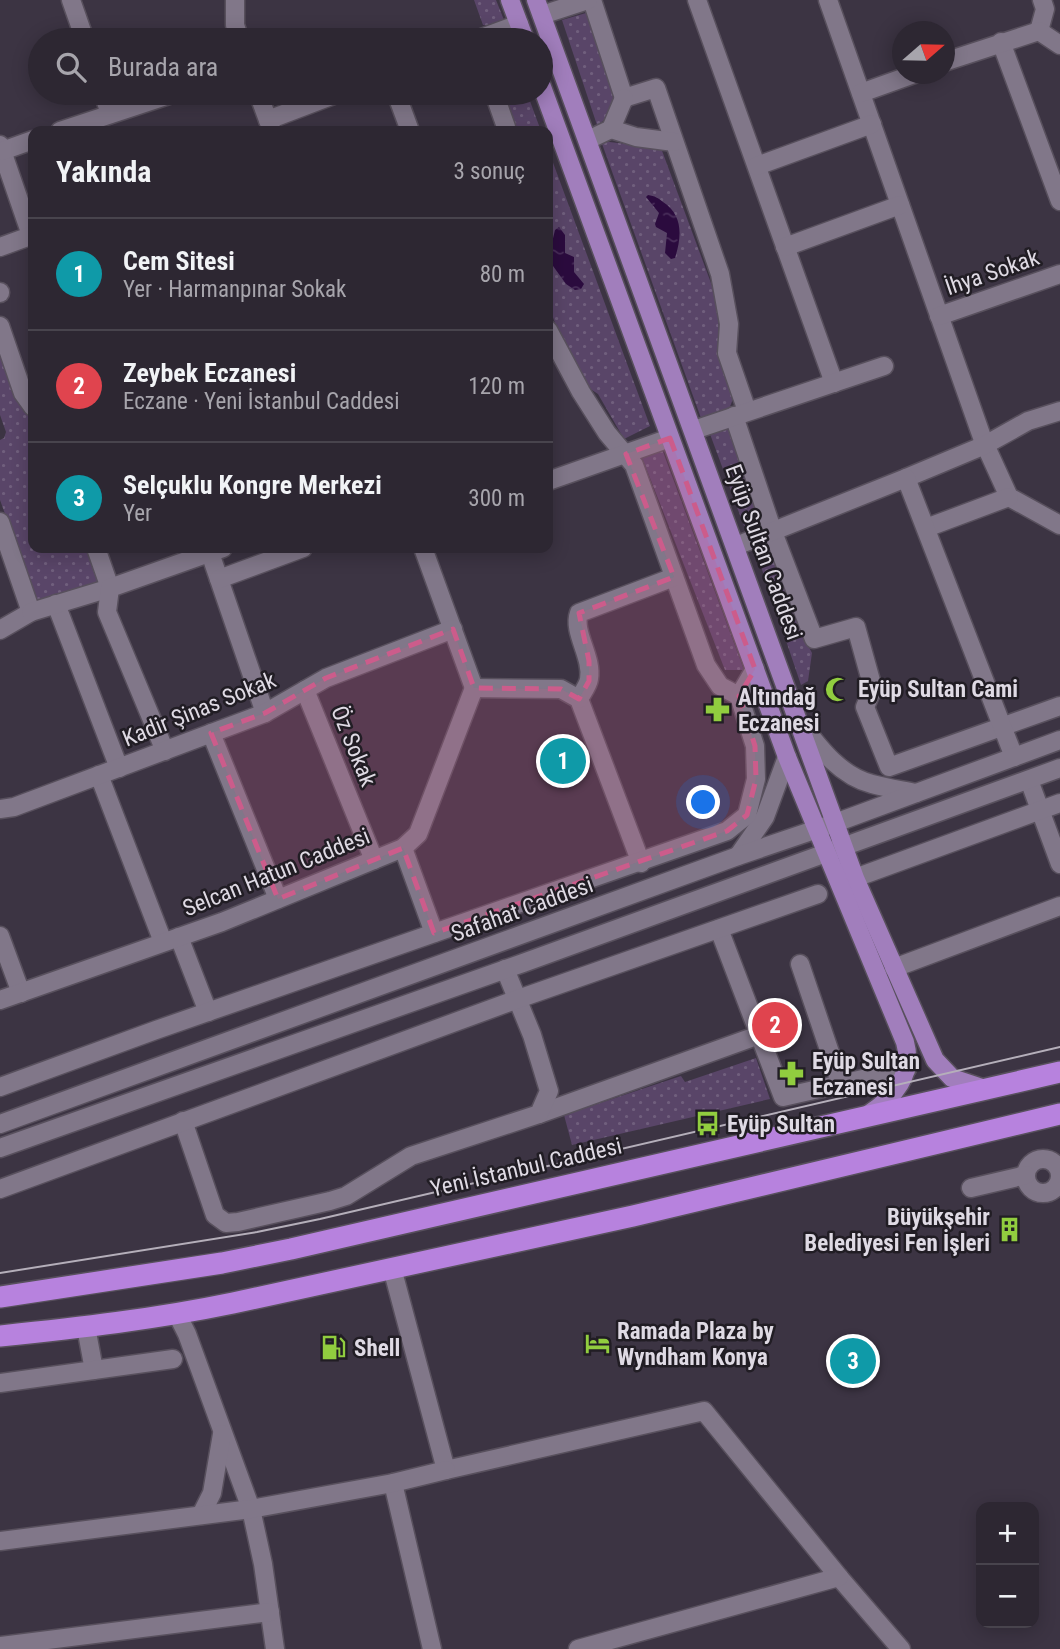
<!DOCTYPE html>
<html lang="tr">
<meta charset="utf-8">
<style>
:root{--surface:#2d2732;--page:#352f3a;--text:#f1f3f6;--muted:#a7a5ac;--line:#48444d;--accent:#8c9099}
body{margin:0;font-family:"Roboto Condensed",sans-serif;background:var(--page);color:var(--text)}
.controls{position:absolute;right:21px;bottom:21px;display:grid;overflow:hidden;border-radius:14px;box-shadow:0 4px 18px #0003}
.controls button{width:63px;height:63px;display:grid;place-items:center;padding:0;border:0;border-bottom:2px solid var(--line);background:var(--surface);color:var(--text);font:35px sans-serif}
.compass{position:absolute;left:892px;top:21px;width:63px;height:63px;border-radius:50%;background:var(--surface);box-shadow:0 4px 18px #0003;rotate:70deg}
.you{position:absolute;left:704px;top:803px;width:24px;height:24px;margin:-18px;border:5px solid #fff;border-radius:50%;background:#1a73e8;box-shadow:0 0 0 10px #1a73e833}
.badge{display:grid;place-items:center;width:46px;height:46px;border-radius:50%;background:var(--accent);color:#fff;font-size:23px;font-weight:700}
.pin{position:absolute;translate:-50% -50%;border:4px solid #fff;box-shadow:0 2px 7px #0006}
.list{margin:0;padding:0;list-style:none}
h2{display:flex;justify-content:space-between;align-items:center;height:91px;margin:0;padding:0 28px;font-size:30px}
h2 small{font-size:23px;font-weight:400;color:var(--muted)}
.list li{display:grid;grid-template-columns:46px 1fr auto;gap:21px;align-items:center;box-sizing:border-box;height:112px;padding:0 28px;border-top:2px solid var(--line)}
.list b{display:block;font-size:26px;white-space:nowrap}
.list p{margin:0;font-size:23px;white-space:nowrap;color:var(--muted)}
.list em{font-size:23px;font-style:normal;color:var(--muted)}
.icon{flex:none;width:38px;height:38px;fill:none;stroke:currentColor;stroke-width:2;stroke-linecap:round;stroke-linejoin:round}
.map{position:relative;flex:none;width:1060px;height:1649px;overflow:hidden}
.search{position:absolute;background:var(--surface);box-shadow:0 4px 18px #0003;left:28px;top:28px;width:525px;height:77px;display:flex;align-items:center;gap:18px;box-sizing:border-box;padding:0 24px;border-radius:38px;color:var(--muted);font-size:26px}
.panel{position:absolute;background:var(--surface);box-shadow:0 4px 18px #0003;left:28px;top:126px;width:525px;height:427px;border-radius:14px}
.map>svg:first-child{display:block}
</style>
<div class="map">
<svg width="1060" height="1649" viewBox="0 0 1060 1649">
<defs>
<pattern id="grass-dots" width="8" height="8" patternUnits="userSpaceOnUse" patternTransform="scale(1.75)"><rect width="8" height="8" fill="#594568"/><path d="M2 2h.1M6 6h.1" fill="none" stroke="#705f7d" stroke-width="1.8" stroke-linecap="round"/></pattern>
<pattern id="water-ripples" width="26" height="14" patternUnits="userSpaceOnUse" patternTransform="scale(1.75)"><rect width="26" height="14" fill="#2b0b3e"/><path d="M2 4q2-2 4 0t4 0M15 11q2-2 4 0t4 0" fill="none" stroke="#492e5a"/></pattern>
</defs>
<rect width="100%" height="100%" fill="#3c3443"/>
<!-- grass -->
<g fill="url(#grass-dots)">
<path d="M474,0H496L504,20L489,26L483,25Z"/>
<path d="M586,13C592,31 616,88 613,103C611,112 605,121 597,125L562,20Z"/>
<path d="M501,93H527L541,131H515Z"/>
<path d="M601,141L661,148L718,302L719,347L733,399L729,409L701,418Z"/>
<path d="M548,149L650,426L624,439L598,394L580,382L573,371L548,304Z"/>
<path d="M0,344L23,406L33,422V548H87L99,585L38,604L0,500V440L4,438L6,432L0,415Z"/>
<path d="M730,427L761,519L744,526L710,434Z"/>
<path d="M662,449L744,670H725L641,455Z"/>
<path d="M769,544L804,630L803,636L812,653L808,681L801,685L755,549Z"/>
<path d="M756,1058L770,1099L572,1145L564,1115L681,1076L685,1082Z"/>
</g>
<!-- water -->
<g fill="url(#water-ripples)">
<path d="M648,195C655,196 658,198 663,202C683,215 682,236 675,258L671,259L665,253L667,233L656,227L655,224L659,213L646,197Z"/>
<path d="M559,227L565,235V253L574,257V272L584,284L581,289L575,290L566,284L548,259L555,230Z"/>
</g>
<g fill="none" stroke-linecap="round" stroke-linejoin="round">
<defs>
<g id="minor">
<path d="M71,0L85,40"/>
<path d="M235,0V25L240,40"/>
<path d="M592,0L624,98L656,88L720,274L729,324L727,353L747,411"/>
<path d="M697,0L834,383"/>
<path d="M828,0L983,440L1009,497L1060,525"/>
<path d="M542,15L588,0"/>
<path d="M1039,31L1045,9L1042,0"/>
<path d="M476,40L519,24"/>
<path d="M1001,42L1060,201"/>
<path d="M944,62L1039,31L1060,45"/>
<path d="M103,93L110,114"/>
<path d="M258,93L272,131"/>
<path d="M396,93L410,131"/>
<path d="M494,93L506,127L505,131"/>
<path d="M861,93L914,74"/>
<path d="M268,120L339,93"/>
<path d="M611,129L636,137L674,142"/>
<path d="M60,131L175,93"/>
<path d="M588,140L611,129L624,98"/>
<path d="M0,145L31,235"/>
<path d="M2,151L33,140"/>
<path d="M757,166L872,124"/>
<path d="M0,247L33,235"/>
<path d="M785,247L900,205"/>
<path d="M0,292V293"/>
<path d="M939,316L1060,274"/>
<path d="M0,326L23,393L33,407"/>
<path d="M548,330L581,392L607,433L634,465L706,665L720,686L739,696"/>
<path d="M734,416L773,532L814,639L856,627L873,688L865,707L889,767L1060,706"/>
<path d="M694,430L884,366"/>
<path d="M906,478L985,445L1028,421L1060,411"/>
<path d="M548,481L670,438"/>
<path d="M0,522L31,612L0,630"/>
<path d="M926,528L1009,497"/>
<path d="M736,546L906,478L1014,757"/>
<path d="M423,548L474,688"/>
<path d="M210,553L265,713"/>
<path d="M219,579L303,548"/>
<path d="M56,604L119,768"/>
<path d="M31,612L110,588L96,548"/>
<path d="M474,688L561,689L579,699L641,863"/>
<path d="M305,690L374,860"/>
<path d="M579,699C582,693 588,686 589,679C593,657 572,632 579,613L674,577"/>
<path d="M802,725C821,750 841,776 872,784C886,788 901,790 916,793"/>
<path d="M211,733L278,899"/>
<path d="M165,751L107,612L110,588L223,548"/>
<path d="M99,775L163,942"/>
<path d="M1029,780L1060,864"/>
<path d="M0,809L14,807L265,713L326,678L453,629"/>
<path d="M403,848L434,933"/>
<path d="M738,856L765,817L787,757"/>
<path d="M855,878L1060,803"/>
<path d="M719,929L783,1097L907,1069"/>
<path d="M0,936L21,993"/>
<path d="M179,937L208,1012"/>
<path d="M800,964L841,1085"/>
<path d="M894,968L1060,906"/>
<path d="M0,1000L222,922L403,848L418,834L474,688"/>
<path d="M0,1087L156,1030L727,831L747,815L756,779L755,746L739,696L755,669"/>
<path d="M539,1114L759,1035"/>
<path d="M183,1121L215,1215L226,1223L238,1222L330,1201L346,1196L411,1156L539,1114L549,1091L532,1035L505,969"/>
<path d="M0,1124L738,856L835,823L1060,740"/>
<path d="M0,1148L523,963L1060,768"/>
<circle cx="1043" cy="1176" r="17"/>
<path d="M971,1188L1026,1175"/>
<path d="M0,1189L518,999L818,894"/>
<path d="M392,1268L446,1470L704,1411L839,1577L901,1649"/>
<path d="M177,1314L187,1334L251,1509L263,1564L275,1649"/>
<path d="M86,1327L94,1370"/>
<path d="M0,1383L173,1359"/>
<path d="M393,1483L432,1649"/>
<path d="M201,1515L212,1493L222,1434"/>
<path d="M0,1541L251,1509L393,1483L446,1470"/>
<path d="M0,1646L270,1612"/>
<path d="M578,1649L839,1577"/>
</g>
<g id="major">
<path d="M510,0L525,40"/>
<path d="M536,0L855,878L935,1060L952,1078L985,1089"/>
<path d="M541,84L787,757L905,1042C914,1075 894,1097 869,1114"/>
</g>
<g id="highway">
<path d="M0,1297L222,1263L291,1249L1060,1072"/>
<path d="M0,1336C78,1328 156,1319 233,1303L633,1216L1060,1114"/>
</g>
</defs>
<!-- minor casing -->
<use href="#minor" stroke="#58505d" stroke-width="21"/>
<!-- major casing -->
<use href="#major" stroke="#58505d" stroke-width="21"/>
<!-- highway casing -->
<use href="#highway" stroke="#58505d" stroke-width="24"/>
<!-- minor -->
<use href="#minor" stroke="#817789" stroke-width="18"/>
<!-- major -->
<use href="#major" stroke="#a17ebc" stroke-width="18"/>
<!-- highway -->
<use href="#highway" stroke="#b782de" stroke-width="21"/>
<!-- tram -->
<path stroke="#b5afba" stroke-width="2" d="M0,1273L257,1232L320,1219L1060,1047"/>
</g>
<!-- marked area -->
<path fill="#cc5c8b" fill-opacity="0.2" stroke="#cc5c8b" stroke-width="5" stroke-dasharray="14 9" stroke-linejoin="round" d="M670,438L755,669L739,696L755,746L756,779L747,815L727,831L434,933L403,848L278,899L211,733L265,713L326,678L453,629L474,688L561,689L579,699L589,681V661L579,613L674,577L626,454Z"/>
<!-- icons -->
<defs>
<symbol id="mosque-bare" viewBox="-9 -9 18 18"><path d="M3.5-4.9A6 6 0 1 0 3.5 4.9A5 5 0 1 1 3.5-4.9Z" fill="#91cd3f" stroke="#211d24" stroke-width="2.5" paint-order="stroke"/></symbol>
<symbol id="pharmacy-bare" viewBox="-9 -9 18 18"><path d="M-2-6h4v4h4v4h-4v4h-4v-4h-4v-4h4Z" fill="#91cd3f" stroke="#211d24" stroke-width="2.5" paint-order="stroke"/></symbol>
<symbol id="bus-bare" viewBox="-9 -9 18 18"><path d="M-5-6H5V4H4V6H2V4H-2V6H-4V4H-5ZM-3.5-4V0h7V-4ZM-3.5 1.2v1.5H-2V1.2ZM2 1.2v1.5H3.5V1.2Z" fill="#91cd3f" stroke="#211d24" stroke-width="2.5" paint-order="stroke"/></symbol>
<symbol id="building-bare" viewBox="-9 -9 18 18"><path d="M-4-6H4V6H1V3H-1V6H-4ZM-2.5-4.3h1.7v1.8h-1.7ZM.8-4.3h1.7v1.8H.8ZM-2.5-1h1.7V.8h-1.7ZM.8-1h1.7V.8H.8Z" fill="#91cd3f" stroke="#211d24" stroke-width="2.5" paint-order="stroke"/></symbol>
<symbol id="hotel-bare" viewBox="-9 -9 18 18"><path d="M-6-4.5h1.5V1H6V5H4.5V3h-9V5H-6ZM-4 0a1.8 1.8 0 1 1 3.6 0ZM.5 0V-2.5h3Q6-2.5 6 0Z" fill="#91cd3f" stroke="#211d24" stroke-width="2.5" paint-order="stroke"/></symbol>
<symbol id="fuel-bare" viewBox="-9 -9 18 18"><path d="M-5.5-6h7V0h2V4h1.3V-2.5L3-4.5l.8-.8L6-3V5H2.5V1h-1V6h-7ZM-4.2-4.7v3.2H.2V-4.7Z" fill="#91cd3f" stroke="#211d24" stroke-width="2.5" paint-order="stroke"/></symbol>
</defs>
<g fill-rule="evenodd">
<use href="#mosque-bare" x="820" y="672" width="35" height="35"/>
<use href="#pharmacy-bare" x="700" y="692" width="35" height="35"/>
<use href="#pharmacy-bare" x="774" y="1056" width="35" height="35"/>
<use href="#bus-bare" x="690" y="1106" width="35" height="35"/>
<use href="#building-bare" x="992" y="1212" width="35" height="35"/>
<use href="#hotel-bare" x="580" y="1326" width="35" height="35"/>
<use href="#fuel-bare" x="316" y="1330" width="35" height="35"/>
</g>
<g text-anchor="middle" stroke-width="5" stroke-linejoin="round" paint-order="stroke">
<!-- street labels -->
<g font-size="23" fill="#dfdae4" stroke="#211d24">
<text transform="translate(992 272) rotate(-19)" y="8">İhya Sokak</text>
<text transform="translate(764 552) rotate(70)" y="8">Eyüp Sultan Caddesi</text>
<text transform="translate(199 709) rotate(-22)" y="8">Kadir Şinas Sokak</text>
<text transform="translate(354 746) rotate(68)" y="8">Öz Sokak</text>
<text transform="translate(276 872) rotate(-22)" y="8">Selcan Hatun Caddesi</text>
<text transform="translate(522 909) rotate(-20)" y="8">Safahat Caddesi</text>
<text transform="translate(526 1167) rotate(-13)" y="8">Yeni İstanbul Caddesi</text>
</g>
<!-- poi labels -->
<g font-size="23" font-weight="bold" fill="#dfdae4" stroke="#211d24" text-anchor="start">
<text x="858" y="697">Eyüp Sultan Cami</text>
<text x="738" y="705">Altındağ<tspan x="738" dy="26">Eczanesi</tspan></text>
<text x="812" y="1069">Eyüp Sultan<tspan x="812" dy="26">Eczanesi</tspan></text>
<text x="727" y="1132">Eyüp Sultan</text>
<text x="990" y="1225" text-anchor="end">Büyükşehir<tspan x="990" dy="26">Belediyesi Fen İşleri</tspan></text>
<text x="617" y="1339">Ramada Plaza by<tspan x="617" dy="26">Wyndham Konya</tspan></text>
<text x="354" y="1356">Shell</text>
</g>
</g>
</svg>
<div class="controls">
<button>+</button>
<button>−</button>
</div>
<svg class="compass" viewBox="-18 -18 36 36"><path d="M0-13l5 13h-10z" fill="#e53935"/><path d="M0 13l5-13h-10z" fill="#a7a5ac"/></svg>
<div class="you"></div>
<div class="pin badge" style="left:563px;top:761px;background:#0f9aa8">1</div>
<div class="pin badge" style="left:775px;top:1025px;background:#e0444e">2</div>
<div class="pin badge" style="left:853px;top:1361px;background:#0f9aa8">3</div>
<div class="search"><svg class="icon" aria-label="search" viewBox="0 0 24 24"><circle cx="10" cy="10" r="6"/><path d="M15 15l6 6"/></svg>Burada ara</div>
<section class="panel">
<h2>Yakında<small>3 sonuç</small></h2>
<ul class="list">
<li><span class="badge" style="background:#0f9aa8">1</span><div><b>Cem Sitesi</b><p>Yer · Harmanpınar Sokak</p></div><em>80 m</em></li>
<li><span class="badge" style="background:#e0444e">2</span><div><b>Zeybek Eczanesi</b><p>Eczane · Yeni İstanbul Caddesi</p></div><em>120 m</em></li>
<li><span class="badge" style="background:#0f9aa8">3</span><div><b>Selçuklu Kongre Merkezi</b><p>Yer</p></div><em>300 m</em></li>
</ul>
</section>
</div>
